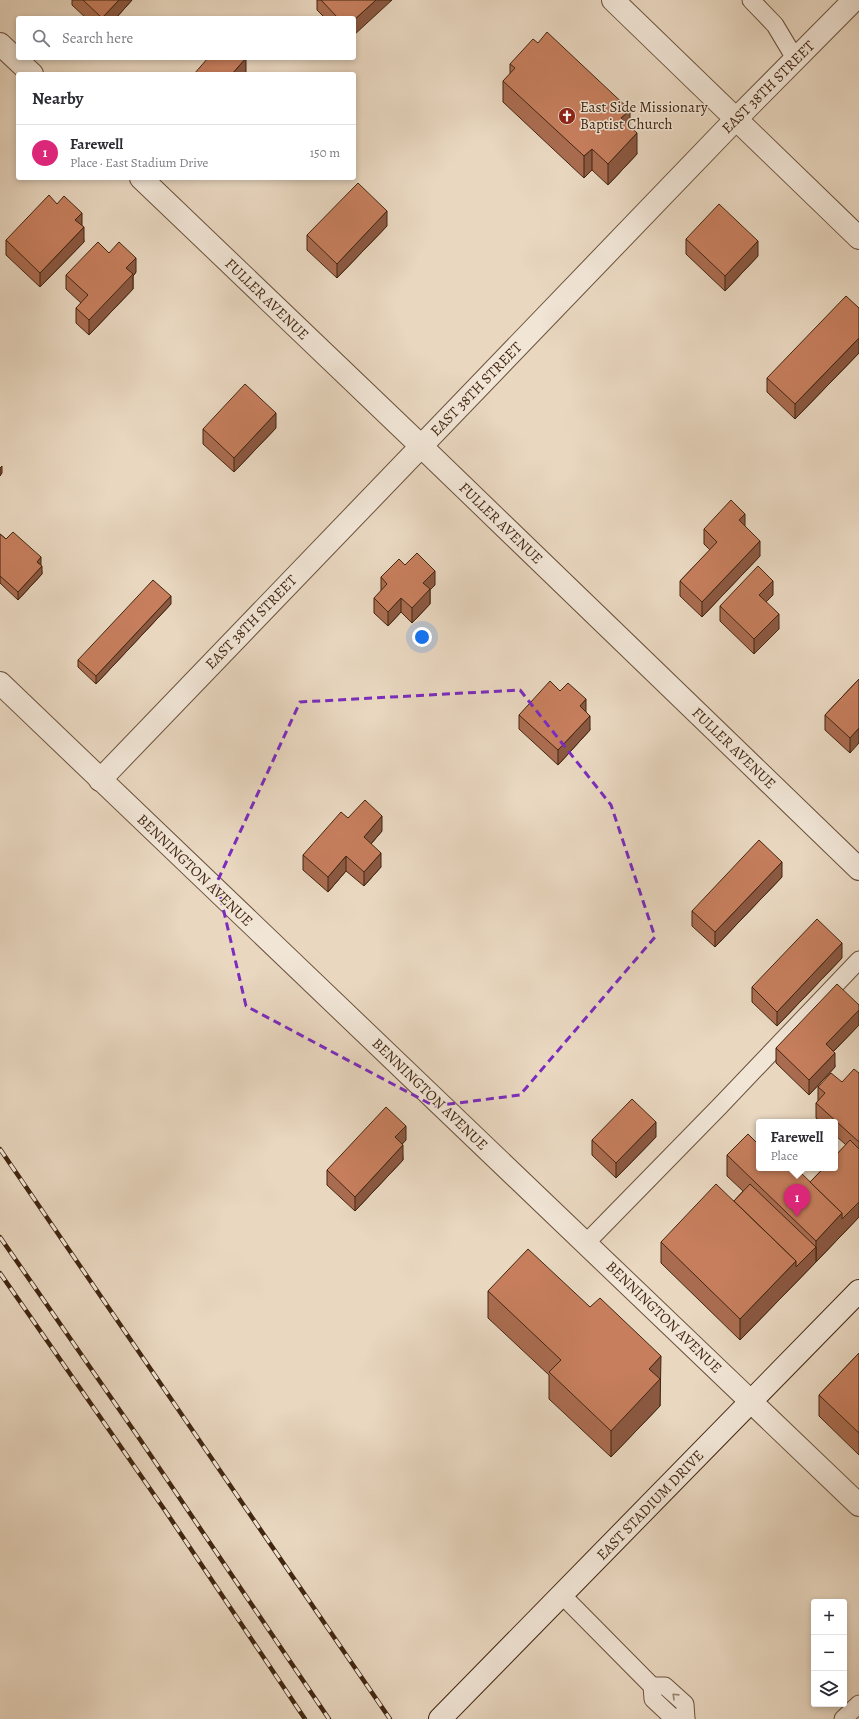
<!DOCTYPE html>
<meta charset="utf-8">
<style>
:root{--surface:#fff;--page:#f2f2f3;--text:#2b2b33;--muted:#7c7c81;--line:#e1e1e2;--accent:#db2777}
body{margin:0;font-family:Alegreya,serif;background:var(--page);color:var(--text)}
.controls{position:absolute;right:12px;bottom:12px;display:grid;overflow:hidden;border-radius:4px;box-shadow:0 2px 6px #0003}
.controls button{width:36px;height:36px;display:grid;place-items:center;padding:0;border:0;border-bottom:1px solid var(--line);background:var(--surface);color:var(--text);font:20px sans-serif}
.you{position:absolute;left:422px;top:637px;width:14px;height:14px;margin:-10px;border:3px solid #fff;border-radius:50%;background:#1a73e8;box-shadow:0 0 0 6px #1a73e833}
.badge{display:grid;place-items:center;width:26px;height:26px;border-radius:50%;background:var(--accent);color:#fff;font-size:13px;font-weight:700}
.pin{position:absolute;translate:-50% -33px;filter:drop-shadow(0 1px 2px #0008)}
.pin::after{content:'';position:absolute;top:21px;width:14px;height:12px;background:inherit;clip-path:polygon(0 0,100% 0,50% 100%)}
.popup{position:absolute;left:756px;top:1119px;width:82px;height:52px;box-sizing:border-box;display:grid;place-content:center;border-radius:4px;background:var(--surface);filter:drop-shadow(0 1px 3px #0005);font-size:13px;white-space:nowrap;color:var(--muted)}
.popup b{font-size:15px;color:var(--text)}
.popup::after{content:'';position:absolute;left:50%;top:100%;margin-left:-8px;border:8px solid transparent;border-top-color:var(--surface)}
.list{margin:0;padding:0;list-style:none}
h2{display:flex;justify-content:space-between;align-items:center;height:52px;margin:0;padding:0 16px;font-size:17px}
h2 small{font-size:13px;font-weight:400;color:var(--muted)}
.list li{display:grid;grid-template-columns:26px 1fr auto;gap:12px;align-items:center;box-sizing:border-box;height:56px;padding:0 16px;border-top:1px solid var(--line)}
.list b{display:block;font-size:15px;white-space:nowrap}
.list p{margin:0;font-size:13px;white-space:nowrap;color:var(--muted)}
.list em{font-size:13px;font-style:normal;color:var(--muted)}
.icon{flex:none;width:22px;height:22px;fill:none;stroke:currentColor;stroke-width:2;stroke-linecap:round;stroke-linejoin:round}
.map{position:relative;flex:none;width:859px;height:1719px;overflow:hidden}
.search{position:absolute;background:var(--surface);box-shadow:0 2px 6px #0003;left:16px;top:16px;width:340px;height:44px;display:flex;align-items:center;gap:10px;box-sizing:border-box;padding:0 14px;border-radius:4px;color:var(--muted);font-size:15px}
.panel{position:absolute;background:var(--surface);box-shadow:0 2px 6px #0003;left:16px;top:72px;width:340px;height:108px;border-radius:4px}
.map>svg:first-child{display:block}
</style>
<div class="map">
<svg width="859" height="1719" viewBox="0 0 859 1719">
<rect width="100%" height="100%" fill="#e9d7c0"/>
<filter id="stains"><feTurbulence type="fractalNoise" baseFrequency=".005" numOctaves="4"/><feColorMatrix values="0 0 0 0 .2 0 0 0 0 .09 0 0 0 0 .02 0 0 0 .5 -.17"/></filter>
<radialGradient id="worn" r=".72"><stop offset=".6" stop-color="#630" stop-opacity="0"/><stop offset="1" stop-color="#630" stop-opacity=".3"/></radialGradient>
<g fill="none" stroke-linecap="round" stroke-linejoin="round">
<defs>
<g id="lane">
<path d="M751,0L775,25L796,60"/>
<path d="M586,1243L720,1106L859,960"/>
<path d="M562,1595L652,1686L653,1699L671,1716L686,1719"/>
<path d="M652,1686H665L685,1704L686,1719"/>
<path d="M843,1719L859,1704"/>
</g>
<g id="street">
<path d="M613,0L859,238"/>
<path d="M0,44L32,74"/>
<path d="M141,178L421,446L859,869"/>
<path d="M0,683L859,1505"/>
<path d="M100,780L736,119L854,0"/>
</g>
<path id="secondary" d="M440,1719L859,1291"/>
</defs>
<!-- lane casing -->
<use href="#lane" stroke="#6b523c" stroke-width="19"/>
<!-- street casing -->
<use href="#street" stroke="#6b523c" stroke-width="24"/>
<!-- secondary casing -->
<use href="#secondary" stroke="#412610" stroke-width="24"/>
<!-- lane -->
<use href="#lane" stroke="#f1e5d6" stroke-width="17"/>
<!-- street -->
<use href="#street" stroke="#f1e5d6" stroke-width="22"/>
<!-- secondary -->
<use href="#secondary" stroke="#f1e5d6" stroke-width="22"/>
<defs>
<g id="rail">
<path d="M0,1149L390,1719"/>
<path d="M0,1237L141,1441L329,1719"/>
<path d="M0,1273L164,1509L305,1719"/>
</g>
</defs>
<!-- rail casing -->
<use href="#rail" stroke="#412610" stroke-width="4.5"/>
<!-- rail -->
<use href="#rail" stroke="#f1e5d6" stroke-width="3" stroke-dasharray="9" stroke-linecap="butt"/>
</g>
<!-- wall -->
<g fill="#aa6c50" stroke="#412610">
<path d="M72,0H132L116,18H86L72,5Z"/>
<path d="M317,0H392L354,18H325L317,10Z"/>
<path d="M510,64L630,126L637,154L608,185L592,170L584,178L503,102V81L510,74Z"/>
<path d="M82,226L84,242L40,287L6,255V240Z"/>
<path d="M387,226L337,278L307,250V235Z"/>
<path d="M686,239L758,256L725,291L686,254Z"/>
<path d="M109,253L136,272L133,276V289L89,335L76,323V308L81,303L66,289V275Z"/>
<path d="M859,308V353L795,419L767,392V378Z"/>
<path d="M276,428L234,472L203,444V429Z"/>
<path d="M745,526L760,556L702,617L680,596V581L710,550L704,544V529Z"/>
<path d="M0,534L6,539L41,565L42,574L18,600L0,583Z"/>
<path d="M405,565L435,585L430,590V604L412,623L401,612L388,626L374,613V598L381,591V577Z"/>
<path d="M773,595L766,602L779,629L754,654L720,621V606Z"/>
<path d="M171,604L96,684L78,667V660Z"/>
<path d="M859,679L850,753L825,730V715Z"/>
<path d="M560,691L586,712L590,730L558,765L519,729V715Z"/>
<path d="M348,818L382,831L371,844L381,867L364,886L346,871L328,892L303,870V855Z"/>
<path d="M782,877L715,947L692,926V911Z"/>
<path d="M842,958L777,1026L752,1002V987Z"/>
<path d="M859,1005V1025L833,1052L835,1067L809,1095L776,1063V1048Z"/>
<path d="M859,1073V1217L816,1262L740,1340L661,1263V1242L734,1201L743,1191L727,1176V1155L759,1168L810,1182L846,1145L835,1135V1122H821L816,1118V1103L818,1101V1087L842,1082Z"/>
<path d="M656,1137L616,1178L592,1155V1140Z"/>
<path d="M406,1140L402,1144L403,1160L355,1211L327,1185V1170Z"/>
<path d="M488,1291L661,1383L660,1384V1406L611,1457L549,1399V1375L488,1318Z"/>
<path d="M859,1353V1455L819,1416V1395Z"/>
</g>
<!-- shaded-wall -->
<g fill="#8b5841" stroke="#412610">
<path d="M119,0H132L116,18H102Z"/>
<path d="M376,0H392L354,35V20Z"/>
<path d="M246,58V74H232Z"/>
<path d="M630,110V131L621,118Z"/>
<path d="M637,133V154L608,185V164Z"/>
<path d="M592,149V170L584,178V156Z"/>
<path d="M387,211V226L337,278V264Z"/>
<path d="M82,213V227L75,220Z"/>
<path d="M84,227V242L40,287V273Z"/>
<path d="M758,241V256L725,291V276Z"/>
<path d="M136,258V272L133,276V289L89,335V320L126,268Z"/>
<path d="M859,338V353L795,419V404Z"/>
<path d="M276,413V428L234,472V458Z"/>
<path d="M2,466V473L0,476V468Z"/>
<path d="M745,514V528L739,520Z"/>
<path d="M760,541V556L702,617V602Z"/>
<path d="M41,557V565L37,562Z"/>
<path d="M42,566V574L18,600V592Z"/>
<path d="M435,571V585L430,590V604L412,623V608L423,583Z"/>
<path d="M773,581V595L759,609V595Z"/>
<path d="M171,596V604L96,684V676Z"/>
<path d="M401,598V612L388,626V612Z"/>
<path d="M779,614V629L754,654V639Z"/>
<path d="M586,699V714L580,706Z"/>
<path d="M590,716V730L558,765V750Z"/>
<path d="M859,728V743L850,753V738Z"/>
<path d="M382,816V831L364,852V837Z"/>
<path d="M381,853V867L364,886V872Z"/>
<path d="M346,856V871L328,892V877Z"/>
<path d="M782,862V877L715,947V932Z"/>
<path d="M842,943V958L777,1026V1012Z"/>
<path d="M859,1010V1025L826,1059V1044Z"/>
<path d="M835,1053V1067L809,1095V1080Z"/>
<path d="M656,1122V1137L616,1178V1163Z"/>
<path d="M406,1126V1140L395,1152V1137Z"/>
<path d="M403,1145V1160L355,1211V1197Z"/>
<path d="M859,1202V1217L816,1262V1241L842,1213Z"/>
<path d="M816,1247V1262L740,1340V1319L796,1261Z"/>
<path d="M661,1356L660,1406L611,1457V1431L649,1369Z"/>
</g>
<!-- building -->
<g fill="#c67e5d" stroke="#412610">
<path d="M83,0H119L102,18Z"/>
<path d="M321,0H376L354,20V18H338Z"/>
<path d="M547,32L630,110L621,118L637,133L608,164L592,149L584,156L503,81L515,68L510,64L533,39L538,43Z"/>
<path d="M208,58H246L232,74H194Z"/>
<path d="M358,183L387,211L337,264L307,235Z"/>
<path d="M49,195L57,204L64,196L82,213L75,220L84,227L40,273L6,240Z"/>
<path d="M719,204L758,241L725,276L686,239Z"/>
<path d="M98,242L109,253L119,242L136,258L126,268L133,274L89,320L76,308L88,295L66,275Z"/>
<path d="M846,296L859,308V338L795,404L767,378Z"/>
<path d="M245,384L276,413L234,458L203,429Z"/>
<path d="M731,500L745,514L739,520L760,541L702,602L680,581L717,542L704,529Z"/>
<path d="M13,532L41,557L37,562L42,566L18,592L0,576V534L6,539Z"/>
<path d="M417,553L435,571L423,583L430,589L412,608L401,598L388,612L374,598L387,584L381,577L399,559L405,565Z"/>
<path d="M758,566L773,581L759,595L779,614L754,639L720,606Z"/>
<path d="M153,580L171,596L96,676L78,660Z"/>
<path d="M859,679V728L850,738L825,715Z"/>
<path d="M550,681L560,691L568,683L586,699L580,706L590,716L558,750L519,715Z"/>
<path d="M365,800L382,816L364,837L381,853L364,872L346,856L328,877L303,855L341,812L348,818Z"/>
<path d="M759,840L782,862L715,932L692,911Z"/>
<path d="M817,919L842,943L777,1012L752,987Z"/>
<path d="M837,984L859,1005V1010L826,1044L835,1053L809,1080L776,1048Z"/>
<path d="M854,1069L859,1073V1142L816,1103L825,1093L818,1087L831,1073L842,1082Z"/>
<path d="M632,1099L656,1122L616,1163L592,1140Z"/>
<path d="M386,1107L406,1126L395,1137L403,1145L355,1197L327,1170Z"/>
<path d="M748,1134L759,1145V1168H796L842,1213L816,1241L727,1155Z"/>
<path d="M850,1140L859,1149V1202L842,1219V1213L810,1182L824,1168H835V1156Z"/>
<path d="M716,1184L796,1261L740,1319L661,1242Z"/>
<path d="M750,1184L816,1247L796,1267V1261L734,1201Z"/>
<path d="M528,1249L590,1307L600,1298L661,1356L649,1369L660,1379L611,1431L549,1372L561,1360L488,1291Z"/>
<path d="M859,1353V1433L819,1395Z"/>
</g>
<!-- one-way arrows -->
<defs><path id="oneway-chevron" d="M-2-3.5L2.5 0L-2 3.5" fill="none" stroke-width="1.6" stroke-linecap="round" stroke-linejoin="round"/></defs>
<use stroke="#998673" href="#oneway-chevron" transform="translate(675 1696) rotate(-136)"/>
<!-- marked area -->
<path fill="none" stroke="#7b2cbf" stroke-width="3" stroke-dasharray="8 5" stroke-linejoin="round" d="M520,690L611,805L655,937L520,1095L434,1106L246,1006L217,882L300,702Z"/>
<!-- icons -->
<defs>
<symbol id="church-disc" viewBox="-11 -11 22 22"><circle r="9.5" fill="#8f2418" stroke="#f1e5d6"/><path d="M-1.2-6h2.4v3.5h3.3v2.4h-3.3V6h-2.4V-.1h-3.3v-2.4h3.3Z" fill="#fff"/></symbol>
</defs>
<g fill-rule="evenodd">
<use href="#church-disc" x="557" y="106" width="20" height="20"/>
</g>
<g text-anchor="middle" stroke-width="3" stroke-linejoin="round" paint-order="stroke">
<!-- street labels -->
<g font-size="15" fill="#412610" stroke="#f1e5d6">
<text transform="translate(768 87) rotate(-45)" y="5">EAST 38TH STREET</text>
<text transform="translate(267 299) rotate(44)" y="5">FULLER AVENUE</text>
<text transform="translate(476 389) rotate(-46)" y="5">EAST 38TH STREET</text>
<text transform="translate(501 523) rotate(44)" y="5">FULLER AVENUE</text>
<text transform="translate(251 622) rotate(-46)" y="5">EAST 38TH STREET</text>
<text transform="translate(734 748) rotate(44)" y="5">FULLER AVENUE</text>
<text transform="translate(195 870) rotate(44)" y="5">BENNINGTON AVENUE</text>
<text transform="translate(430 1094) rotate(44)" y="5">BENNINGTON AVENUE</text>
<text transform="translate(664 1317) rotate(44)" y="5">BENNINGTON AVENUE</text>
<text transform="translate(650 1505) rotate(-46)" y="5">EAST STADIUM DRIVE</text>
</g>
<!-- poi labels -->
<g font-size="15" fill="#412610" stroke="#f1e5d6" text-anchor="start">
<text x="580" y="112">East Side Missionary<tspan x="580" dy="17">Baptist Church</tspan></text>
</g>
</g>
<rect width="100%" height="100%" filter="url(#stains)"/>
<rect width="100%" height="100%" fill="url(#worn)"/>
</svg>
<div class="controls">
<button>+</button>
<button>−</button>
<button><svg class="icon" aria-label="layers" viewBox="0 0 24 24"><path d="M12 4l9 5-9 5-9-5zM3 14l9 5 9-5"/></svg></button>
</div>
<div class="you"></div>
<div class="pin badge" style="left:797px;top:1217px">1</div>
<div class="popup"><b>Farewell</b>Place</div>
<div class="search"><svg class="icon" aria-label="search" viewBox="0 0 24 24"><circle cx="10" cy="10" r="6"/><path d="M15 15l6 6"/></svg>Search here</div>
<section class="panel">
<h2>Nearby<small></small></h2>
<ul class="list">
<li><span class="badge">1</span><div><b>Farewell</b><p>Place · East Stadium Drive</p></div><em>150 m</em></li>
</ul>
</section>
</div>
